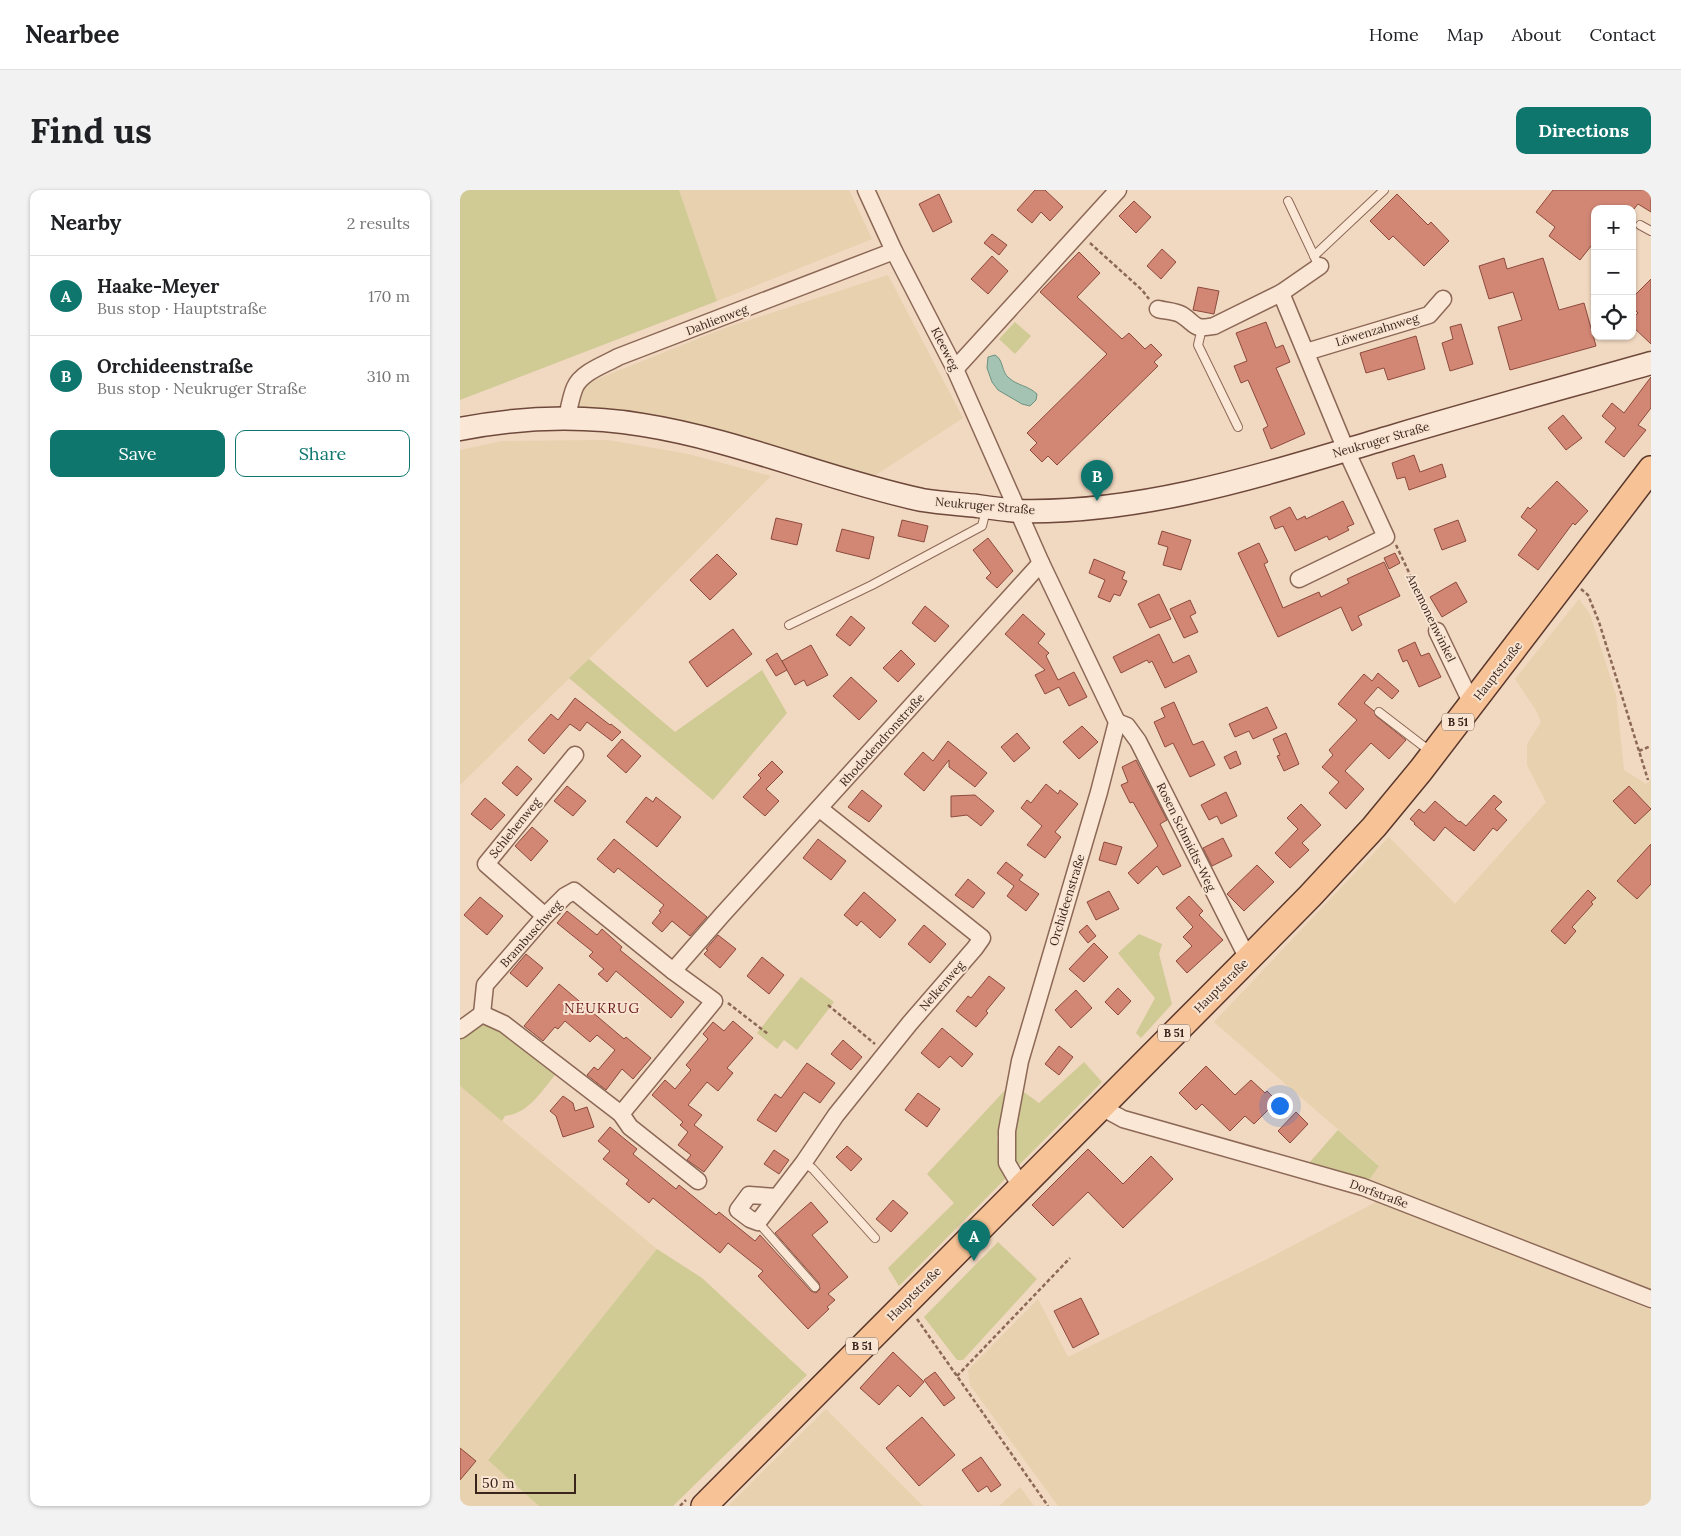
<!DOCTYPE html>
<meta charset="utf-8">
<style>
:root{--surface:#fff;--page:#f2f2f2;--text:#202124;--muted:#757577;--line:#e0e0e0;--accent:#0f766e}
body{margin:0;font-family:Lora,serif;background:var(--page);color:var(--text)}
.controls{position:absolute;right:15px;top:15px;display:grid;overflow:hidden;border-radius:10px;box-shadow:0 1px 4px #0004}
.controls button{width:45px;height:45px;display:grid;place-items:center;padding:0;border:0;border-bottom:1px solid var(--line);background:var(--surface);color:var(--text);font:25px sans-serif}
.scale{position:absolute;left:15px;bottom:12px;width:101px;box-sizing:border-box;padding-left:5px;border:2px solid #3a251d;border-top:0;font-size:14px;line-height:18px;white-space:nowrap;color:#3a251d;-webkit-text-stroke:4px #f8e4d1;paint-order:stroke}
.you{position:absolute;left:819px;top:915px;width:18px;height:18px;margin:-12px;border:4px solid #fff;border-radius:50%;background:#1a73e8;box-shadow:0 0 0 8px #1a73e833}
.badge{display:grid;place-items:center;width:32px;height:32px;border-radius:50%;background:var(--accent);color:#fff;font-size:16px;font-weight:700}
.pin{position:absolute;translate:-50% -41px;filter:drop-shadow(0 1px 2px #0008)}
.pin::after{content:'';position:absolute;top:26px;width:18px;height:15px;background:inherit;clip-path:polygon(0 0,100% 0,50% 100%)}
.list{margin:0;padding:0;list-style:none}
h2{display:flex;justify-content:space-between;align-items:center;height:65px;margin:0;padding:0 20px;font-size:21px}
h2 small{font-size:16px;font-weight:400;color:var(--muted)}
.list li{display:grid;grid-template-columns:32px 1fr auto;gap:15px;align-items:center;box-sizing:border-box;height:80px;padding:0 20px;border-top:1px solid var(--line)}
.list b{display:block;font-size:19px;white-space:nowrap}
.list p{margin:0;font-size:16px;white-space:nowrap;color:var(--muted)}
.list em{font-size:16px;font-style:normal;color:var(--muted)}
.actions{display:flex;gap:10px;padding:15px 20px}
.actions a{flex:1;padding:11px 0;border:1px solid var(--accent);border-radius:10px;text-align:center;font-size:18px;color:var(--accent)}
.actions .main{background:var(--accent);color:#fff}
.icon{flex:none;width:28px;height:28px;fill:none;stroke:currentColor;stroke-width:2;stroke-linecap:round;stroke-linejoin:round}
.map{position:relative;flex:none;width:1191px;height:1316px;overflow:hidden;border-radius:10px}
header{display:flex;align-items:center;gap:30px;box-sizing:border-box;height:70px;padding:0 25px;background:var(--surface);border-bottom:1px solid var(--line)}
header strong{font-size:24px}
nav{display:flex;gap:28px;margin-inline-start:auto;font-size:18px}
.intro{display:flex;align-items:center;justify-content:space-between;box-sizing:border-box;height:120px;padding:0 30px}
h1{margin:0;font-size:35px}
.button{padding:12px 22px;border-radius:10px;background:var(--accent);color:#fff;font-size:18px;font-weight:700}
main{display:flex;gap:30px;padding:0 30px}
aside{flex:1;background:var(--surface);border-radius:10px;box-shadow:0 1px 4px #0004}
.map>svg:first-child{display:block}
</style>
<header>
<strong>Nearbee</strong>
<nav><a>Home</a><a>Map</a><a>About</a><a>Contact</a></nav>
</header>
<div class="intro"><h1>Find us</h1><a class="button">Directions</a></div>
<main>
<aside>
<h2>Nearby<small>2 results</small></h2>
<ul class="list">
<li><span class="badge">A</span><div><b>Haake-Meyer</b><p>Bus stop · Hauptstraße</p></div><em>170 m</em></li>
<li><span class="badge">B</span><div><b>Orchideenstraße</b><p>Bus stop · Neukruger Straße</p></div><em>310 m</em></li>
</ul>
<div class="actions"><a class="main">Save</a><a>Share</a></div>
</aside>
<div class="map">
<svg width="1191" height="1316" viewBox="0 0 1191 1316">
<rect width="100%" height="100%" fill="#f1d8c1"/>
<!-- farmland -->
<g fill="#e7d1ae">
<path d="M219,0H389L412,49L257,111Z"/>
<path d="M428,85L503,228L411,288L117,220L125,194L265,138Z"/>
<path d="M148,250L228,264L311,286L129,469L0,595V260L42,251Z"/>
<path d="M1119,409L1130,424L1156,505L1164,580L1186,594L1191,589V1099L1022,1034L906,994L919,975L754,832L929,647L995,714L1086,612L1067,575V554L1081,532L1077,522L1055,489Z"/>
<path d="M0,896L197,1059L28,1269L79,1316H0Z"/>
<path d="M918,1011L1191,1120V1316H598L510,1195L508,1180L578,1109L608,1167L807,1069Z"/>
<path d="M366,1219L463,1316H268Z"/>
<path d="M560,1297L574,1316H539Z"/>
</g>
<!-- green -->
<g fill="#d0ca94">
<path d="M0,0H219L257,111L0,210Z"/>
<path d="M555,132L571,146L555,164L539,149Z"/>
<path d="M129,469L215,542L302,480L327,523L253,610L109,488Z"/>
<path d="M679,744L702,754L699,764L712,814L681,848L676,843L695,808L658,763Z"/>
<path d="M341,787L374,812L337,860L324,850L317,859L297,843Z"/>
<path d="M34,834L95,885C81,902 69,923 45,926L42,931L0,896V848L17,836Z"/>
<path d="M624,872L642,892L556,978L551,940L561,900L579,913Z"/>
<path d="M548,897L537,948L542,975L548,986L439,1096L428,1078L494,1013L467,984Z"/>
<path d="M878,940L919,976L906,994L849,973Z"/>
<path d="M538,1052L577,1089L503,1170H497L464,1127Z"/>
<path d="M197,1059L242,1088L347,1185L213,1316H79L28,1270Z"/>
</g>
<!-- water -->
<path fill="#a4c3b3" stroke="#6a927f" d="M535,165C544,170 541,182 549,188C558,196 567,195 577,204L576,210L570,216L562,214L538,200L532,192L527,178L528,167Z"/>
<!-- building -->
<g fill="#d28775" stroke="#8d4a3c">
<path d="M575,0H585L603,17L590,31L581,22L572,33L557,20Z"/>
<path d="M1093,0H1191V22L1178,14L1174,19H1135V51L1120,70L1089,46L1095,37L1076,22Z"/>
<path d="M479,4L492,32L473,42L459,14Z"/>
<path d="M937,4L968,35L971,32L989,51L964,76L933,46L929,50L910,31Z"/>
<path d="M674,11L691,27L676,43L659,26Z"/>
<path d="M532,44L547,55L539,65L524,53Z"/>
<path d="M702,59L716,72L701,89L687,76Z"/>
<path d="M619,62L640,83L617,107L662,149L669,143L685,159L691,154L702,165L694,172L698,176L597,275L588,266L582,272L570,260L577,253L567,243L647,164L580,102Z"/>
<path d="M532,66L548,81L528,104L511,89Z"/>
<path d="M1044,68L1047,79L1083,68L1099,120L1124,113L1136,156L1050,180L1038,137L1062,130L1053,102L1029,109L1019,76Z"/>
<path d="M1191,89V154L1172,136V129L1178,123L1172,117V108Z"/>
<path d="M738,97L759,101L754,124L733,120Z"/>
<path d="M806,132L816,158L823,155L830,172L816,178L845,244L811,259L803,239L808,236L788,190L781,193L774,176L787,171L776,143Z"/>
<path d="M1001,134L1013,174L990,181L982,153L993,149L990,137Z"/>
<path d="M956,146L965,179L928,190L924,178L906,183L900,163Z"/>
<path d="M1191,187V218L1178,235L1186,240L1164,267L1145,252L1156,238L1142,226L1152,213L1164,223Z"/>
<path d="M1103,225L1122,248L1106,260L1088,238Z"/>
<path d="M954,265L960,282L982,274L986,287L949,300L945,287L937,289L932,273Z"/>
<path d="M1097,291L1128,321L1115,335L1113,333L1078,380L1058,365L1077,340L1061,327L1068,317L1070,319Z"/>
<path d="M883,311L894,334L887,337L889,340L869,350L867,346L835,361L823,336L815,339L810,327L830,317L837,330L845,326L846,329Z"/>
<path d="M316,328L342,334L337,355L311,349Z"/>
<path d="M442,330L468,336L464,352L438,346Z"/>
<path d="M998,330L1006,351L982,360L974,339Z"/>
<path d="M382,339L414,347L409,369L376,361Z"/>
<path d="M702,341L731,350L721,380L703,375L708,357L698,354Z"/>
<path d="M528,348L553,381L537,398L526,388L531,383L513,360Z"/>
<path d="M799,353L808,372L804,374L823,418L859,402L861,407L889,393L887,389L924,372L940,406L898,426L902,435L892,441L881,417L818,447L778,363Z"/>
<path d="M935,363L940,373L929,379L924,368Z"/>
<path d="M257,364L277,384L250,410L230,390Z"/>
<path d="M634,369L665,382L662,389L667,391L660,406L654,404L650,412L638,407L645,390L629,383Z"/>
<path d="M996,392L1007,412L982,427L970,407Z"/>
<path d="M699,404L711,429L690,438L678,414Z"/>
<path d="M730,410L736,423L730,426L738,442L724,448L710,419Z"/>
<path d="M465,416L489,436L475,452L452,433Z"/>
<path d="M563,424L585,444L578,453L589,463L586,466L598,490L614,482L627,507L609,516L599,497L585,504L575,485L585,480L545,444Z"/>
<path d="M391,426L405,438L390,456L376,445Z"/>
<path d="M273,439L292,464L247,497L229,472Z"/>
<path d="M699,444L713,473L729,465L737,482L705,498L692,471L689,473L687,470L661,483L653,467Z"/>
<path d="M955,452L961,466L969,463L981,487L959,497L947,470L943,472L938,460Z"/>
<path d="M351,455L368,485L347,496L344,490L335,495L322,471Z"/>
<path d="M441,460L455,474L438,492L423,478Z"/>
<path d="M317,463L327,480L316,486L306,470Z"/>
<path d="M918,483L939,501L932,509L918,497L904,513L914,521L916,526L946,550L929,569L911,553L885,581L904,599L886,619L869,603L879,592L862,577L873,565L869,560L897,530L878,514L904,484L912,491Z"/>
<path d="M391,487L417,511L399,530L373,506Z"/>
<path d="M115,508L150,535L151,534L161,542L152,551L127,532L120,541L110,534L84,564L68,550L91,524L98,530Z"/>
<path d="M714,512L733,555L743,551L755,575L730,587L713,553L705,557L694,532L705,527L701,518Z"/>
<path d="M807,517L817,538L793,549L789,541L775,547L769,534Z"/>
<path d="M622,536L638,552L619,569L603,552Z"/>
<path d="M557,543L570,558L554,572L541,557Z"/>
<path d="M826,543L839,574L824,581L817,566L820,565L813,549Z"/>
<path d="M162,549L181,566L166,583L147,566Z"/>
<path d="M488,551L527,583L515,597L489,577V570L464,601L444,584L463,562L473,571Z"/>
<path d="M776,561L781,574L770,579L764,567Z"/>
<path d="M676,570L707,630L700,634L721,676L703,685L697,676L678,694L668,683L698,656L673,612L670,613L661,595L668,592L662,577Z"/>
<path d="M312,571L323,582L306,599L319,611L305,626L283,607L301,588L298,585Z"/>
<path d="M57,576L72,589L57,606L42,593Z"/>
<path d="M586,594L598,604L600,600L618,614L595,642L601,647L585,668L567,655L582,636L561,618L567,610L571,613Z"/>
<path d="M107,596L126,611L113,626L94,611Z"/>
<path d="M1169,596L1191,619L1175,634L1153,611Z"/>
<path d="M402,600L422,616L409,632L388,617Z"/>
<path d="M766,602L777,626L761,634L757,626L749,630L741,615Z"/>
<path d="M515,605L534,621L521,636L507,625L491,627V606Z"/>
<path d="M1034,605L1042,612L1035,619L1047,630L1037,641L1033,638L1014,661L985,637L974,651L954,634L955,633L950,629L959,619L964,623L975,611L999,632L1000,631L1006,636Z"/>
<path d="M186,607L193,612L196,607L221,627L197,657L166,632Z"/>
<path d="M25,608L45,625L31,640L11,624Z"/>
<path d="M841,614L861,635L842,653L849,660L830,678L815,663L838,639L827,628Z"/>
<path d="M72,637L88,651L71,671L55,656Z"/>
<path d="M763,648L772,666L752,676L743,658Z"/>
<path d="M154,649L247,727L230,746L212,731L202,742L192,733L201,722L199,721L204,715L158,678L154,683L137,669Z"/>
<path d="M358,649L386,671L371,690L343,668Z"/>
<path d="M644,652L662,657L656,675L639,670Z"/>
<path d="M1191,654V694L1177,709L1157,691Z"/>
<path d="M546,672L563,685L559,690L579,704L566,721L547,706L554,696L537,683Z"/>
<path d="M797,675L814,692L784,721L767,704Z"/>
<path d="M508,689L525,703L513,718L495,705Z"/>
<path d="M1128,700L1136,708L1131,712L1133,714L1112,737L1116,741L1105,754L1091,741Z"/>
<path d="M649,701L659,719L636,730L627,712Z"/>
<path d="M404,702L436,730L420,748L401,731L397,736L384,725Z"/>
<path d="M729,706L743,721L739,725L763,750L727,783L716,771L732,756L723,747L733,737L716,718Z"/>
<path d="M20,707L43,726L27,745L4,725Z"/>
<path d="M107,721L137,745L142,739L162,757L160,760L224,812L211,828L156,781L147,792L138,784L144,779L129,766L133,762L97,733Z"/>
<path d="M464,735L486,754L470,773L448,754Z"/>
<path d="M627,735L636,746L628,753L619,742Z"/>
<path d="M258,745L276,759L260,778L244,764L248,760L246,759Z"/>
<path d="M634,753L648,767L624,792L609,779Z"/>
<path d="M66,764L83,778L67,797L50,783Z"/>
<path d="M302,767L324,785L309,804L287,786Z"/>
<path d="M529,786L545,798L526,821L528,823L516,837L496,821L508,806L511,808Z"/>
<path d="M99,794L164,849L166,847L191,868L173,889L162,879L146,900L127,885L134,877L138,880L155,860L137,845L130,852L105,831L98,839L95,837L83,851L64,836Z"/>
<path d="M658,798L671,811L658,825L645,812Z"/>
<path d="M616,800L632,818L611,838L595,820Z"/>
<path d="M273,831L293,848L267,878L273,883L258,901L247,892L228,915L242,925L234,935L263,957L244,982L227,970L231,965L218,955L228,942L220,935L223,932L192,905L205,890L215,899L231,880L226,875L248,849L243,844L253,832L264,841Z"/>
<path d="M482,838L513,864L502,877L490,866L479,878L461,863Z"/>
<path d="M383,850L402,867L391,880L371,864Z"/>
<path d="M599,856L613,867L599,885L585,874Z"/>
<path d="M347,873L375,893L360,913L344,902L316,942L297,930L315,904L321,908Z"/>
<path d="M746,876L775,905L791,890L805,903L807,901L817,911L794,934L785,926L770,941L742,914L736,920L719,903Z"/>
<path d="M458,903L480,919L467,937L445,920Z"/>
<path d="M103,906L113,913L115,921L127,917L134,937L103,947L96,926L90,921Z"/>
<path d="M836,922L848,934L830,953L818,941Z"/>
<path d="M150,937L177,959L173,964L216,999L219,995L256,1025L259,1022L295,1051L300,1045L351,1101L356,1103L360,1099L359,1093L315,1043L351,1012L368,1032L352,1045L388,1087L368,1104L375,1110L367,1117L369,1119L348,1139L298,1086L303,1081L268,1053L260,1063L193,1008L189,1013L166,994L169,990L143,969L150,961L138,951Z"/>
<path d="M387,956L402,969L391,981L376,967Z"/>
<path d="M628,959L663,994L691,966L713,989L663,1038L628,1002L593,1036L572,1015Z"/>
<path d="M314,960L329,970L319,984L304,974Z"/>
<path d="M433,1010L448,1023L431,1042L416,1029Z"/>
<path d="M621,1108L639,1144L613,1158L594,1121Z"/>
<path d="M433,1162L464,1192L450,1207L438,1195L419,1215L400,1198Z"/>
<path d="M475,1182L495,1208L484,1216L464,1190Z"/>
<path d="M462,1227L495,1265L459,1296L426,1258Z"/>
<path d="M0,1258L16,1271L0,1290Z"/>
<path d="M521,1267L541,1295L531,1302L527,1296L518,1302L502,1280Z"/>
</g>
<g fill="none" stroke-linecap="round" stroke-linejoin="round">
<defs>
<g id="lane">
<path d="M828,11L856,70"/>
<path d="M1180,35L1191,41"/>
<path d="M854,66L924,0"/>
<path d="M742,138L738,155L778,237"/>
<path d="M329,435L412,395L522,336L526,320"/>
<path d="M919,522L971,562"/>
<path d="M344,972L353,979L415,1048"/>
<path d="M298,1032L355,1097"/>
</g>
<g id="street">
<path d="M406,0L434,61L495,179L581,373L657,532L639,602L560,871L547,941V973L561,997"/>
<path d="M821,103L886,260L926,347L839,389"/>
<path d="M698,119C705,121 716,121 722,125C737,135 733,140 754,136L821,103L860,76"/>
<path d="M846,162L969,125L983,109"/>
<path d="M495,179L658,0"/>
<path d="M107,228C109,218 111,206 115,197C122,182 144,175 158,167L434,61"/>
<path d="M977,441L1012,514"/>
<path d="M657,532L667,536L678,551L788,769"/>
<path d="M85,726L26,674L115,565"/>
<path d="M213,781L262,725L581,373"/>
<path d="M22,824L25,795L85,726L105,706L114,701L213,781L254,811L161,924"/>
<path d="M0,840L22,824L44,834L161,924L170,937L238,991"/>
<path d="M641,917L663,929L903,997L1191,1109"/>
<path d="M317,1007L289,1005L278,1020L290,1029L298,1032L344,972L376,925L450,833L515,758L522,748L360,619"/>
</g>
<path id="secondary" d="M0,239C61,227 122,225 183,235C278,250 368,290 462,310C480,313 498,314 517,316C531,318 545,320 559,321C689,324 814,281 937,245C1021,220 1106,197 1191,173"/>
<path id="primary" d="M244,1316L788,769L850,706L914,637L961,580L1191,279"/>
</defs>
<!-- lane casing -->
<use href="#lane" stroke="#8c6857" stroke-width="10"/>
<!-- street casing -->
<use href="#street" stroke="#8c6857" stroke-width="19"/>
<!-- secondary casing -->
<use href="#secondary" stroke="#6e493b" stroke-width="25"/>
<!-- primary casing -->
<use href="#primary" stroke="#59372c" stroke-width="28"/>
<!-- path -->
<g stroke="#8c6857" stroke-width="2.5" stroke-dasharray="4 2.5" stroke-linecap="butt">
<path d="M630,53L682,100L689,109"/>
<path d="M936,355L971,429"/>
<path d="M1121,399L1128,405L1139,432L1188,590"/>
<path d="M1179,561L1191,556"/>
<path d="M268,813L308,844"/>
<path d="M368,815L415,854"/>
<path d="M457,1129L588,1316"/>
<path d="M497,1186L610,1068"/>
<path d="M220,1316L226,1310"/>
</g>
<!-- lane -->
<use href="#lane" stroke="#fbe7d5" stroke-width="8"/>
<!-- street -->
<use href="#street" stroke="#fbe7d5" stroke-width="16"/>
<!-- secondary -->
<use href="#secondary" stroke="#fbe7d5" stroke-width="22"/>
<!-- primary -->
<use href="#primary" stroke="#f7c396" stroke-width="25"/>
</g>
<g text-anchor="middle" stroke-width="4" stroke-linejoin="round" paint-order="stroke">
<!-- shield labels -->
<g fill="#f8e4d1" stroke="#735e53" stroke-width="1">
<rect x="982" y="523.5" width="32" height="17" rx="4"/>
<rect x="698" y="834.5" width="32" height="17" rx="4"/>
<rect x="386" y="1147.5" width="32" height="17" rx="4"/>
</g>
<g font-size="11" font-weight="bold" fill="#3a251d">
<text x="998" y="536">B 51</text>
<text x="714" y="847">B 51</text>
<text x="402" y="1160">B 51</text>
</g>
<!-- street labels -->
<g font-size="12" fill="#3a251d" stroke="#f8e4d1">
<text transform="translate(257 130) rotate(-21)" y="4">Dahlienweg</text>
<text transform="translate(917 140) rotate(-17)" y="4">Löwenzahnweg</text>
<text transform="translate(485 159) rotate(63)" y="4">Kleeweg</text>
<text transform="translate(921 250) rotate(-16)" y="4">Neukruger Straße</text>
<text transform="translate(525 316) rotate(5)" y="4">Neukruger Straße</text>
<text transform="translate(971 428) rotate(64)" y="4">Anemonenwinkel</text>
<text transform="translate(1038 481) rotate(-52)" y="4">Hauptstraße</text>
<text transform="translate(422 550) rotate(-48)" y="4">Rhododendronstraße</text>
<text transform="translate(55 638) rotate(-51)" y="4">Schlehenweg</text>
<text transform="translate(726 647) rotate(64)" y="4">Rosen Schmidts-Weg</text>
<text transform="translate(607 710) rotate(-73)" y="4">Orchideenstraße</text>
<text transform="translate(71 744) rotate(-48)" y="4">Brambuschweg</text>
<text transform="translate(482 796) rotate(-49)" y="4">Nelkenweg</text>
<text transform="translate(761 796) rotate(-45)" y="4">Hauptstraße</text>
<text transform="translate(919 1004) rotate(20)" y="4">Dorfstraße</text>
<text transform="translate(454 1104) rotate(-45)" y="4">Hauptstraße</text>
</g>
<!-- neighbourhood labels -->
<g font-size="14" letter-spacing="1" fill="#6a191a" stroke="#f8e4d1">
<text x="142" y="823">NEUKRUG</text>
</g>
</g>
</svg>
<div class="controls">
<button>+</button>
<button>−</button>
<button><svg class="icon" aria-label="locate" viewBox="0 0 24 24"><circle cx="12" cy="12" r="6"/><path d="M12 2v4M12 18v4M2 12h4M18 12h4"/></svg></button>
</div>
<div class="scale">50 m</div>
<div class="you"></div>
<div class="pin badge" style="left:514px;top:1071px">A</div>
<div class="pin badge" style="left:637px;top:311px">B</div>
</div>
</main>
